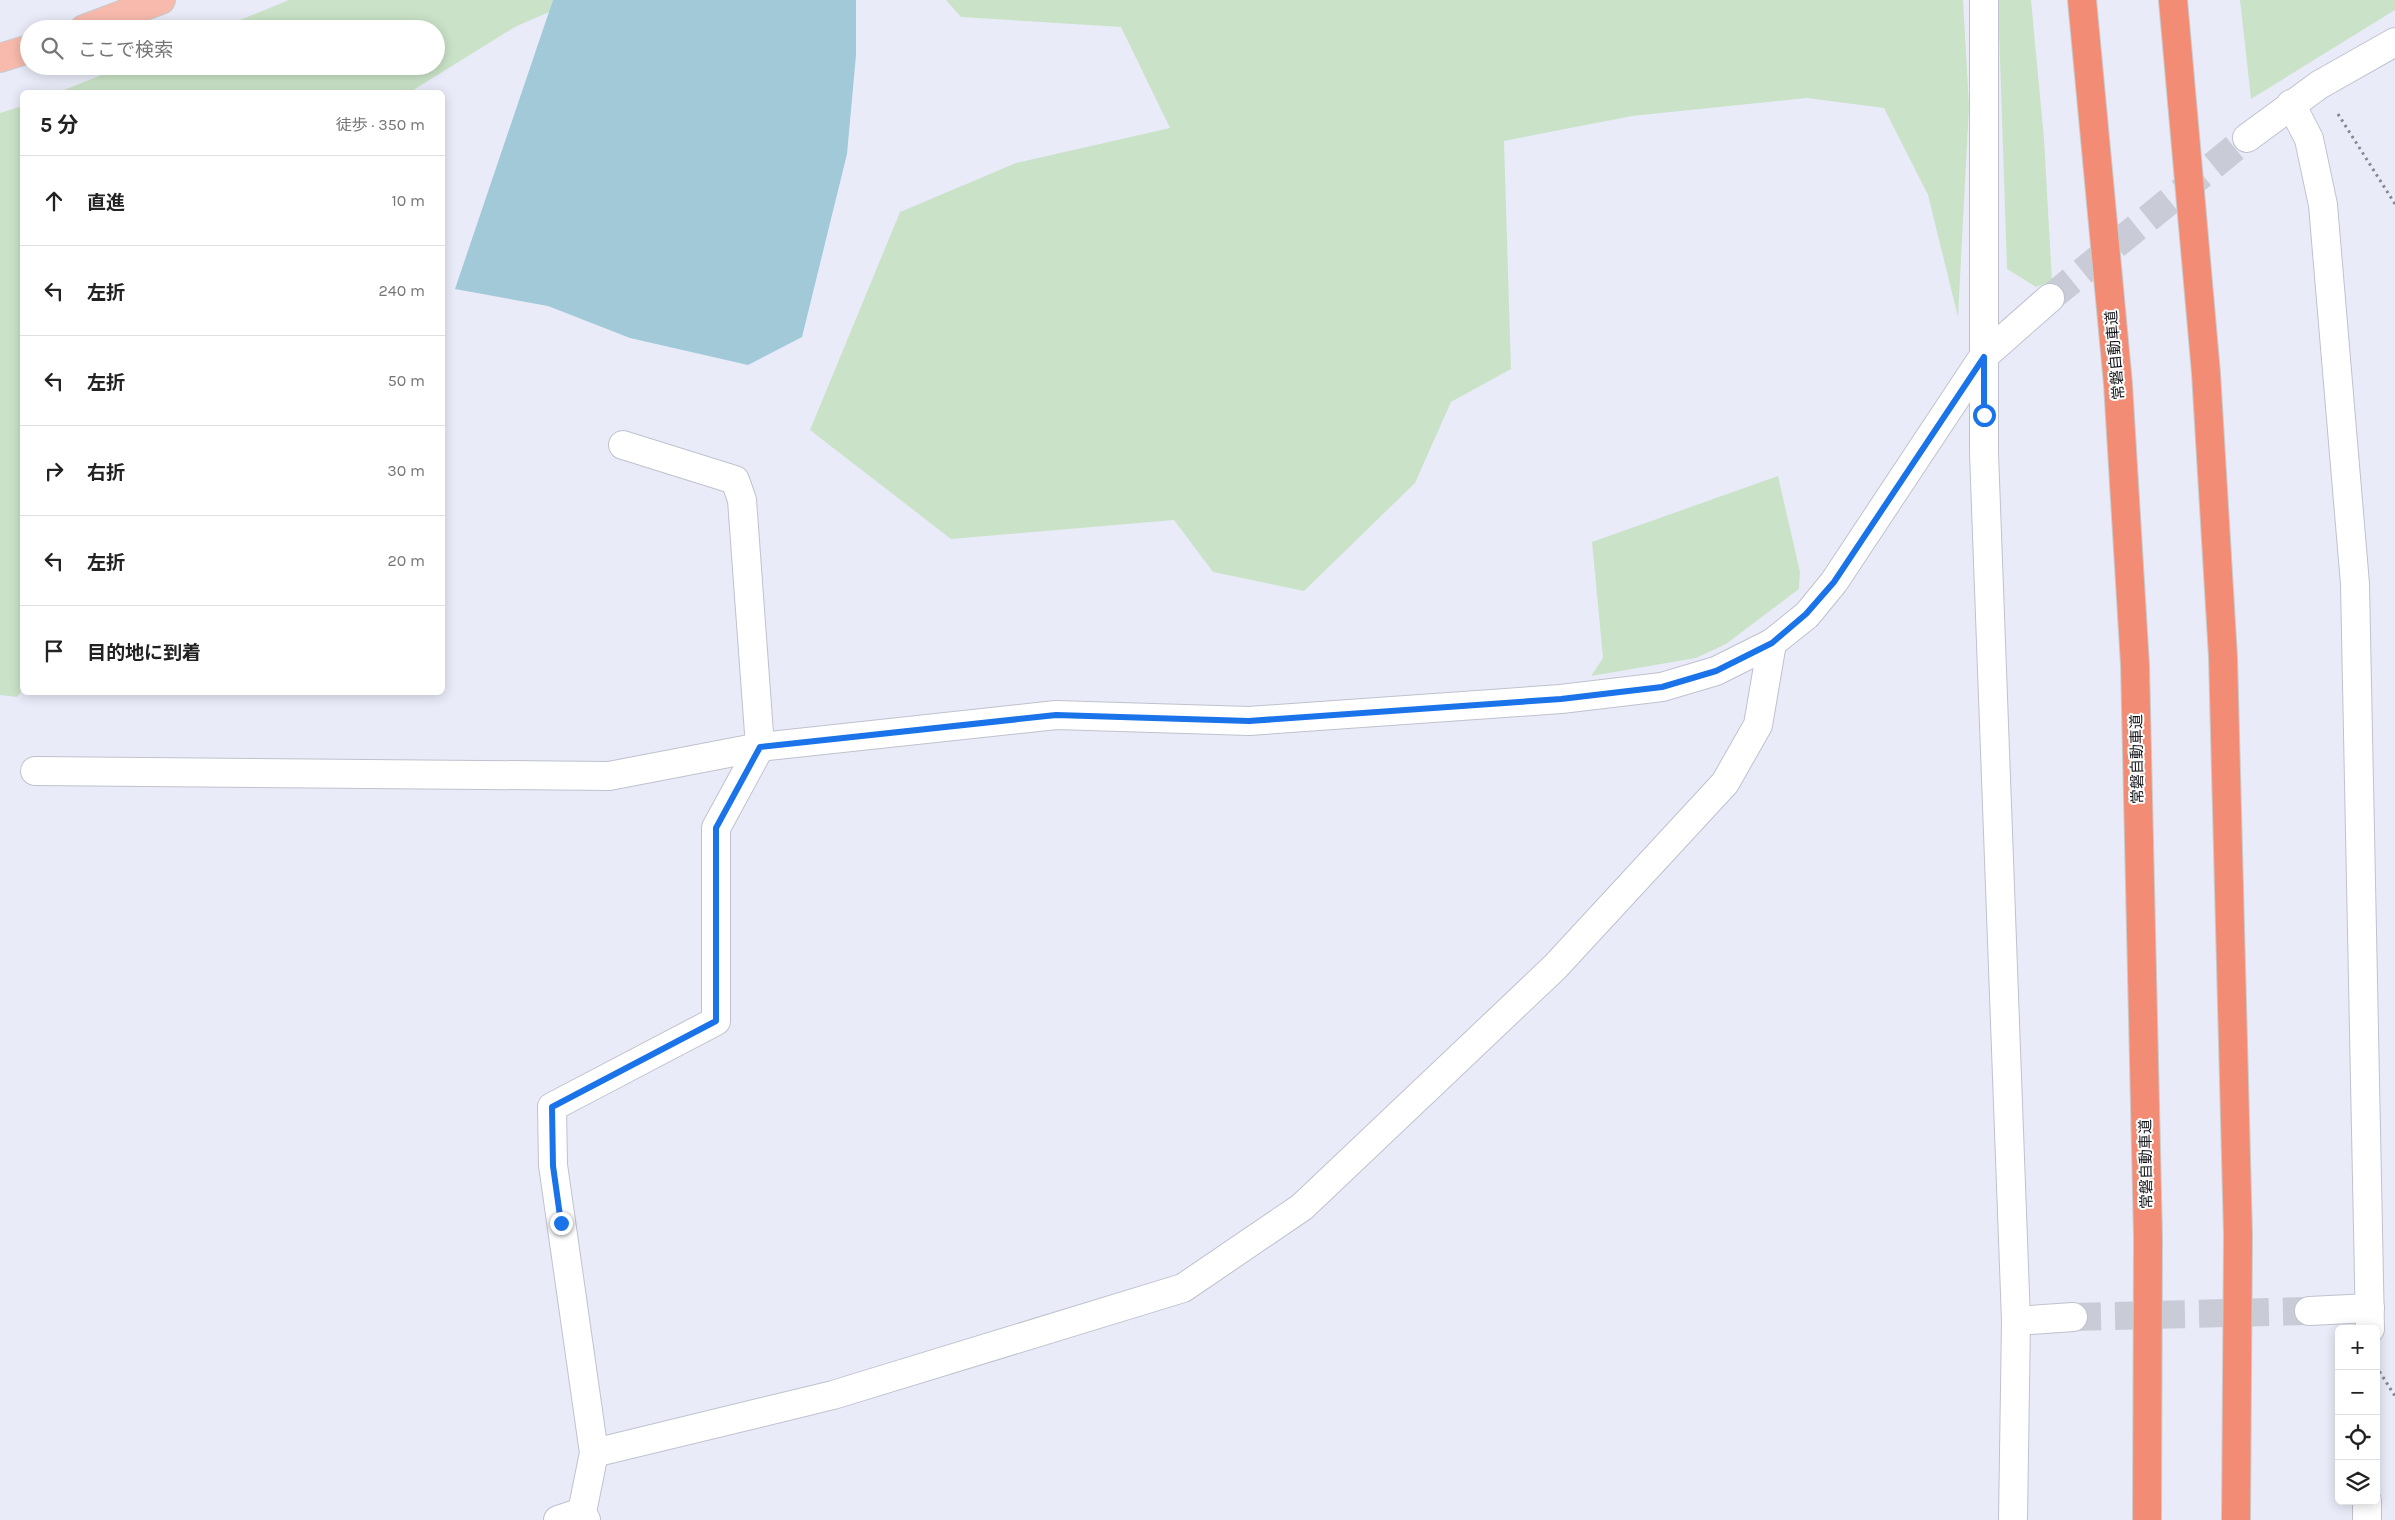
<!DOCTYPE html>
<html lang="ja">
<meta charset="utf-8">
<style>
:root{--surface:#fff;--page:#f2f2f2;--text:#222;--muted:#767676;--line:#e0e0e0}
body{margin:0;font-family:Karla,"Noto Sans JP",sans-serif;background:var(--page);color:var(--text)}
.controls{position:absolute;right:15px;bottom:15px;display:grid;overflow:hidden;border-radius:8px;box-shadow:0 2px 12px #0003}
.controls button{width:45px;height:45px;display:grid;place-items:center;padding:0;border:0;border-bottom:1px solid var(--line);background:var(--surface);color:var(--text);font:25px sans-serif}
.stop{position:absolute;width:15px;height:15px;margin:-11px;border:4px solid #1a73e8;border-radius:50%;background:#fff}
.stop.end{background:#1a73e8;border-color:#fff;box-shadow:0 1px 5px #0008}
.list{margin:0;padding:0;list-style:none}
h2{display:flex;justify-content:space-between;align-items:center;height:65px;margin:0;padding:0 20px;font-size:21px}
h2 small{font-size:16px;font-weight:400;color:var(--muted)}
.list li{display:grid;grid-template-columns:32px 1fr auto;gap:15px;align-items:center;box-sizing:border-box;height:90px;padding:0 20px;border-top:1px solid var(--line)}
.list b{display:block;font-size:19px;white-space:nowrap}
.list em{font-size:16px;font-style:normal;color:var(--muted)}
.icon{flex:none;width:28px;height:28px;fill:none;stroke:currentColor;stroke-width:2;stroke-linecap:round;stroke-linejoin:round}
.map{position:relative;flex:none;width:2395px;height:1520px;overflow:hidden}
.search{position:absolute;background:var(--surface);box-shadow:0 2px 12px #0003;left:20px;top:20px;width:425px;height:55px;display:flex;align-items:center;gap:12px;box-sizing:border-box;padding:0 18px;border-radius:28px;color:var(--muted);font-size:19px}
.panel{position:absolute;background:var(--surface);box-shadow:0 2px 12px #0003;left:20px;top:90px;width:425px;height:605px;border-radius:8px}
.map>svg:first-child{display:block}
</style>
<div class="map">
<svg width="2395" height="1520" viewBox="0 0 2395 1520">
<rect width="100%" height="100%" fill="#e9ecf8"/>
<!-- green -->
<g fill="#cae3c8">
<path d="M289,0H553L549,12L515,27L410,92H59L124,66H436V29H218Z"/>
<path d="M946,0H1963L1969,106L1958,317L1928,195L1884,108L1807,98L1632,116L1504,141L1511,369L1451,402L1415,483L1304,591L1213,572L1174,520L951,539L810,430L900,212L1016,163L1170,128L1121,27L961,17Z"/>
<path d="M1998,0H2031L2044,139L2052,281L2036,287L2007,269Z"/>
<path d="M2240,0H2395V10L2251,99Z"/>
<path d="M22,106V691L17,697L0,695V113Z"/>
<path d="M1778,476L1800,572L1799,589L1726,644L1696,658L1591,676L1603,658L1592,542Z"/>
</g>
<!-- water -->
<path fill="#a1c9d8" d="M553,0H856V55L847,154L802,337L748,365L630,338L548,306L455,289Z"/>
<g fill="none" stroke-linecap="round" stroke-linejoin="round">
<!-- minor-tunnel -->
<g stroke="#c9cbd6" stroke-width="28" stroke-dasharray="28 14" stroke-linecap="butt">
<path d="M2050,298L2247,138"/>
<path d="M2073,1317L2309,1311"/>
</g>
<defs>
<g id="minor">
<path d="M1984,0V453L2016,1321L2013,1520"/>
<path d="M2291,104L2309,139L2323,205L2355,584L2370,1329"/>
<path d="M2247,138L2319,85L2395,42"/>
<path d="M35,771L609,776L760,747L1056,715L1249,721L1561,699L1662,687L1716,671L1772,643L1807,615L1834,582L1983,357L2050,298"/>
<path d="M2309,1311L2370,1308"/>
<path d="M2016,1321L2073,1317"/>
<path d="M594,1453L833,1395L1183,1288L1302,1207L1555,967L1725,783L1758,725L1772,643"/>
<path d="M558,1520L582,1512"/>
<path d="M586,1520L582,1512L594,1453L553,1165L552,1107L716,1021V828L760,747L742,500L735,480L623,445"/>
<path d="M2367,1520V1501"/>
</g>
<g id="major">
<path d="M84,29L161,0"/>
<path d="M0,58L29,49"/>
</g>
<g id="highway">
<path d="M2082,0L2118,384L2135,665L2148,1238L2147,1520"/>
<path d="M2173,0L2206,373L2223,657L2238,1235L2236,1520"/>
</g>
</defs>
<!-- minor casing -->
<use href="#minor" stroke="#bfc2ce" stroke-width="30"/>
<!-- major casing -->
<use href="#major" stroke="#cbcbcc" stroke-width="30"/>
<!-- highway casing -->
<use href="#highway" stroke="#cbcbcc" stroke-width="30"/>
<!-- path -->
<g stroke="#85878f" stroke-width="3" stroke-dasharray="2.5 4" stroke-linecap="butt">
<path d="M2338,114L2395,204"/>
<path d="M2376,1366L2395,1396"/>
</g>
<!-- minor -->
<use href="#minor" stroke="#fff" stroke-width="28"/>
<!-- major -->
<use href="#major" stroke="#f8baac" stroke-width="28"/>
<!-- highway -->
<use href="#highway" stroke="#f38c75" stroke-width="28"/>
</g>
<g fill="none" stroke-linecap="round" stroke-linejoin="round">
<!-- route -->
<path stroke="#1a73e8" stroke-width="6" d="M561,1223L553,1166L552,1107L716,1021V828L760,747L1056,715L1249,721L1561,699L1662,687L1716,671L1772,643L1806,614L1834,582L1984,357V415"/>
</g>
<g text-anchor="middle" stroke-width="4" stroke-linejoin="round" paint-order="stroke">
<!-- street labels -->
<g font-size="15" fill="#121317" stroke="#fff">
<text transform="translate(2115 355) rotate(-95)" y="5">常磐自動車道</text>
<text transform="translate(2137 759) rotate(-91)" y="5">常磐自動車道</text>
<text transform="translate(2146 1164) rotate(-91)" y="5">常磐自動車道</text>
</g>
</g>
</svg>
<div class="controls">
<button>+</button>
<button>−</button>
<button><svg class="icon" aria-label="locate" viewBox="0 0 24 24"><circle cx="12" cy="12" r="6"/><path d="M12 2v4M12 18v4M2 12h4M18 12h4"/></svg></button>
<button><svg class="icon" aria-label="layers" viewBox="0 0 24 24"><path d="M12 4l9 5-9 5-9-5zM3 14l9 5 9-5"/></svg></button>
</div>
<div class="stop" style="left:1984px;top:415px"></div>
<div class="stop end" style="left:561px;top:1223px"></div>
<div class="search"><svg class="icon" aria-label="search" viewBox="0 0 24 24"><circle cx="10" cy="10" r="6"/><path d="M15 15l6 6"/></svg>ここで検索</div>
<section class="panel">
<h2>5 分<small>徒歩 · 350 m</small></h2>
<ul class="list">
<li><svg class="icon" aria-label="ahead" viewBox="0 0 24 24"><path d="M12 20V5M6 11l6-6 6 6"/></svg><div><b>直進</b></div><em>10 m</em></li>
<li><svg class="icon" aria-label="left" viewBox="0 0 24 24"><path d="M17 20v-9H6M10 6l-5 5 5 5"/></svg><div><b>左折</b></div><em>240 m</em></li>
<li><svg class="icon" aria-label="left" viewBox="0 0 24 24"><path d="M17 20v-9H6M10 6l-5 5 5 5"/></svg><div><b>左折</b></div><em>50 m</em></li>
<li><svg class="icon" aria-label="right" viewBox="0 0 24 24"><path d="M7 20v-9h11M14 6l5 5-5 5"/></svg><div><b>右折</b></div><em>30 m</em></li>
<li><svg class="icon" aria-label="left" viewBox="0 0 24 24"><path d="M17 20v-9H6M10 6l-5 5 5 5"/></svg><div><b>左折</b></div><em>20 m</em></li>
<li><svg class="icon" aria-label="arrive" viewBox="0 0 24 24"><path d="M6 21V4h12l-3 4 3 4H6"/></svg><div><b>目的地に到着</b></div></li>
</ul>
</section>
</div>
